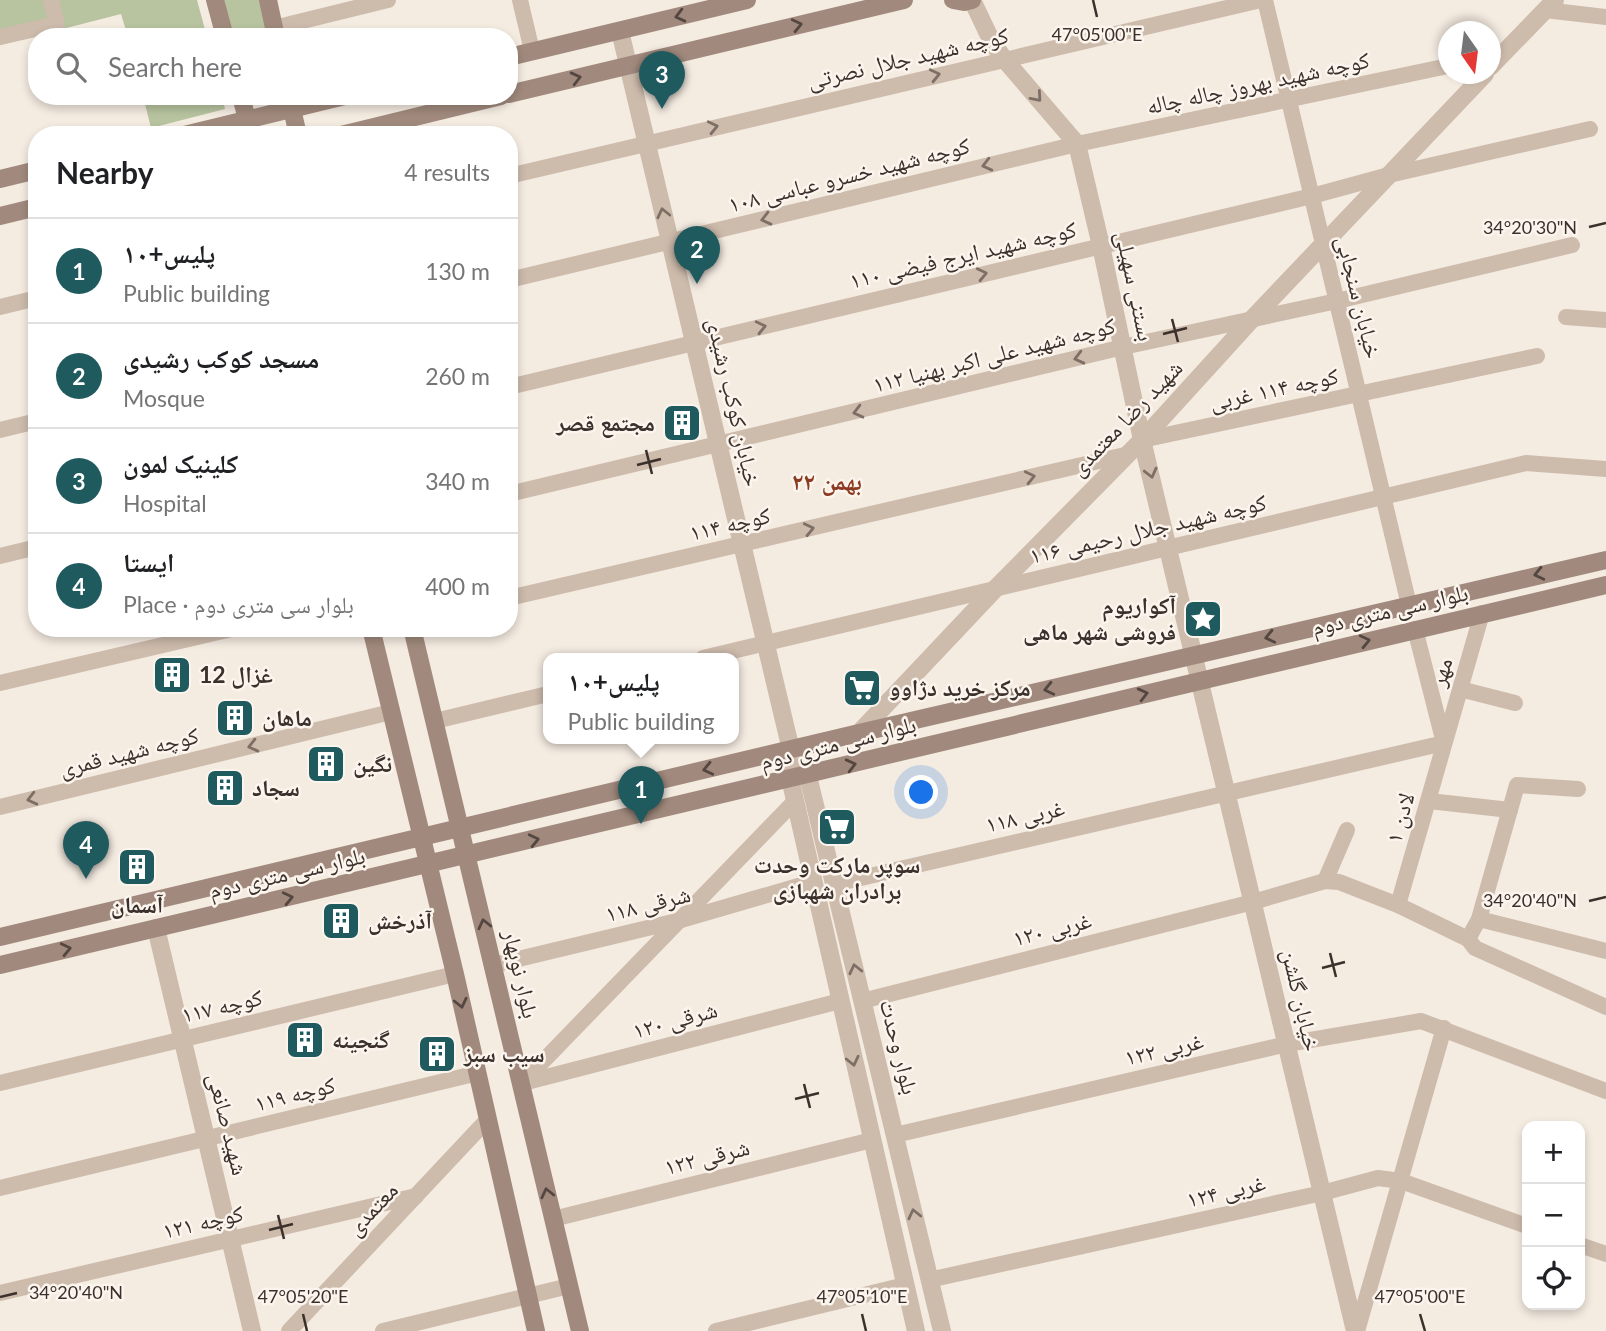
<!DOCTYPE html>
<meta charset="utf-8">
<style>
:root{--surface:#fff;--page:#f6f6f6;--text:#202124;--muted:#757577;--line:#e0e0e0;--accent:#1f5a5e}
body{margin:0;font-family:Lato,"Noto Naskh Arabic",sans-serif;background:var(--page);color:var(--text)}
.controls{position:absolute;right:21px;bottom:21px;display:grid;overflow:hidden;border-radius:14px;box-shadow:0 4px 10px #0003}
.controls button{width:63px;height:63px;display:grid;place-items:center;padding:0;border:0;border-bottom:2px solid var(--line);background:var(--surface);color:var(--text);font:35px sans-serif}
.compass{position:absolute;left:1438px;top:21px;width:63px;height:63px;border-radius:50%;background:var(--surface);box-shadow:0 4px 10px #0003;rotate:166deg}
.you{position:absolute;left:922px;top:793px;width:24px;height:24px;margin:-18px;border:5px solid #fff;border-radius:50%;background:#1a73e8;box-shadow:0 0 0 10px #1a73e833}
.badge{display:grid;place-items:center;width:46px;height:46px;border-radius:50%;background:var(--accent);color:#fff;font-size:23px;font-weight:700}
.pin{position:absolute;translate:-50% -58px;filter:drop-shadow(0 2px 4px #0008)}
.pin::after{content:'';position:absolute;top:37px;width:24px;height:21px;background:inherit;clip-path:polygon(0 0,100% 0,50% 100%)}
.popup{position:absolute;left:543px;top:653px;width:196px;height:91px;box-sizing:border-box;display:grid;place-content:center;border-radius:14px;background:var(--surface);filter:drop-shadow(0 2px 5px #0005);font-size:23px;white-space:nowrap;color:var(--muted)}
.popup b{font-size:26px;color:var(--text)}
.popup::after{content:'';position:absolute;left:50%;top:100%;margin-left:-14px;border:14px solid transparent;border-top-color:var(--surface)}
.list{margin:0;padding:0;list-style:none}
h2{display:flex;justify-content:space-between;align-items:center;height:91px;margin:0;padding:0 28px;font-size:30px}
h2 small{font-size:23px;font-weight:400;color:var(--muted)}
.list li{display:grid;grid-template-columns:46px 1fr auto;gap:21px;align-items:center;box-sizing:border-box;height:105px;padding:0 28px;border-top:2px solid var(--line)}
.list b{display:block;font-size:26px;white-space:nowrap}
.list p{margin:0;font-size:23px;white-space:nowrap;color:var(--muted)}
.list em{font-size:23px;font-style:normal;color:var(--muted)}
.icon{flex:none;width:38px;height:38px;fill:none;stroke:currentColor;stroke-width:2;stroke-linecap:round;stroke-linejoin:round}
.map{position:relative;flex:none;width:1606px;height:1331px;overflow:hidden}
.search{position:absolute;background:var(--surface);box-shadow:0 4px 10px #0003;left:28px;top:28px;width:490px;height:77px;display:flex;align-items:center;gap:18px;box-sizing:border-box;padding:0 24px;border-radius:28px;color:var(--muted);font-size:26px}
.panel{position:absolute;background:var(--surface);box-shadow:0 4px 10px #0003;left:28px;top:126px;width:490px;height:511px;border-radius:28px}
.map>svg:first-child{display:block}
</style>
<div class="map">
<svg width="1606" height="1331" viewBox="0 0 1606 1331">
<rect width="100%" height="100%" fill="#f4ebe1"/>
<!-- green -->
<g fill="#b8c4a0">
<path d="M0,0H197L207,37H128L121,14L0,45Z"/>
<path d="M223,0H259L269,37H233Z"/>
<path d="M143,96H222L225,109L151,128Z"/>
</g>
<g fill="none" stroke-linecap="round" stroke-linejoin="round">
<!-- minor -->
<g stroke="#cdbbac" stroke-width="16">
<path d="M520,0L532,51"/>
<path d="M1265,0L1409,605"/>
<path d="M1545,10L1606,17"/>
<path d="M274,28L388,0"/>
<path d="M0,37L57,24L51,0"/>
<path d="M509,176L1261,0"/>
<path d="M509,280L1077,144L1448,66"/>
<path d="M0,307L37,298"/>
<path d="M1566,317L1606,320"/>
<path d="M509,387L1312,196L1389,175L1590,129"/>
<path d="M0,430L37,421"/>
<path d="M1142,440L1537,356"/>
<path d="M509,494L1123,347L1337,301L1572,245"/>
<path d="M0,556L37,547"/>
<path d="M509,598L1125,455"/>
<path d="M703,658L1526,463L1606,469"/>
<path d="M0,683L236,628"/>
<path d="M1460,689L1515,703"/>
<path d="M435,721L548,694"/>
<path d="M1429,801L1510,810"/>
<path d="M0,807L391,712"/>
<path d="M1325,881L1347,830"/>
<path d="M835,884L1444,743L1415,629"/>
<path d="M1398,905L1482,613"/>
<path d="M1479,919L1606,951"/>
<path d="M1468,939L1475,948L1606,1007"/>
<path d="M493,965L681,920L812,882"/>
<path d="M862,1001L1253,902L1325,881L1339,882L1398,905L1468,939L1479,919L1517,785L1578,789"/>
<path d="M0,1083L455,974"/>
<path d="M523,1083L840,1001"/>
<path d="M521,1084L794,802"/>
<path d="M895,1135L1287,1044L1421,1021L1606,1091"/>
<path d="M0,1188L478,1073"/>
<path d="M553,1219L872,1140"/>
<path d="M1580,1245L1606,1254"/>
<path d="M929,1280L1322,1193L1378,1178L1401,1181L1527,1226"/>
<path d="M0,1293L416,1196"/>
<path d="M289,1331L488,1119"/>
<path d="M383,1331L569,1286"/>
<path d="M716,1331L905,1285"/>
<path d="M1357,1331L1444,1028"/>
</g>
<!-- tertiary -->
<g stroke="#cdbbac" stroke-width="18">
<path d="M972,0L992,42L1004,59L1077,144L1101,246L1142,440L1355,1331"/>
<path d="M620,31L791,750"/>
<path d="M1490,67L1555,0"/>
<path d="M859,733L996,588L1142,440L1253,318L1485,74"/>
<path d="M799,748L808,776L942,1331"/>
<path d="M784,752L916,1331"/>
<path d="M156,928L252,1331"/>
</g>
<!-- secondary -->
<g stroke="#a18a7d" stroke-width="18">
<path d="M215,0L225,37"/>
<path d="M268,0L276,37"/>
<path d="M953,0L964,2L972,0"/>
<path d="M509,57L747,0"/>
<path d="M509,94L904,0"/>
<path d="M241,96L251,135"/>
<path d="M289,96L298,135"/>
<path d="M184,135L345,96"/>
<path d="M341,135L501,96"/>
<path d="M0,179L37,170"/>
<path d="M0,216L37,207"/>
<path d="M371,628L455,974L536,1331"/>
<path d="M412,628L580,1331"/>
<path d="M0,937L859,733L1606,560"/>
<path d="M0,965L1606,585"/>
</g>
</g>
<!-- one-way arrows -->
<defs><path id="oneway-chevron" d="M-2-3.5L2.5 0L-2 3.5" fill="none" stroke-width="1.6" stroke-linecap="round" stroke-linejoin="round" transform="scale(1.75)"/></defs>
<g stroke="#544640">
<use href="#oneway-chevron" transform="translate(680 16) rotate(166)"/>
<use href="#oneway-chevron" transform="translate(797 25) rotate(-13)"/>
<use href="#oneway-chevron" transform="translate(576 78) rotate(-14)"/>
<use href="#oneway-chevron" transform="translate(1539 574) rotate(167)"/>
<use href="#oneway-chevron" transform="translate(1270 637) rotate(167)"/>
<use href="#oneway-chevron" transform="translate(1365 641) rotate(-13)"/>
<use href="#oneway-chevron" transform="translate(1049 689) rotate(167)"/>
<use href="#oneway-chevron" transform="translate(1143 694) rotate(-14)"/>
<use href="#oneway-chevron" transform="translate(851 765) rotate(-14)"/>
<use href="#oneway-chevron" transform="translate(708 769) rotate(167)"/>
<use href="#oneway-chevron" transform="translate(534 840) rotate(-13)"/>
<use href="#oneway-chevron" transform="translate(288 898) rotate(-13)"/>
<use href="#oneway-chevron" transform="translate(484 924) rotate(-103)"/>
<use href="#oneway-chevron" transform="translate(66 949) rotate(-13)"/>
<use href="#oneway-chevron" transform="translate(461 1003) rotate(77)"/>
<use href="#oneway-chevron" transform="translate(547 1193) rotate(-103)"/>
</g>
<g stroke="#7d6f65">
<use href="#oneway-chevron" transform="translate(935 75) rotate(-13)"/>
<use href="#oneway-chevron" transform="translate(1037 97) rotate(49)"/>
<use href="#oneway-chevron" transform="translate(713 127) rotate(-13)"/>
<use href="#oneway-chevron" transform="translate(987 165) rotate(166)"/>
<use href="#oneway-chevron" transform="translate(663 213) rotate(-103)"/>
<use href="#oneway-chevron" transform="translate(766 219) rotate(166)"/>
<use href="#oneway-chevron" transform="translate(982 274) rotate(-13)"/>
<use href="#oneway-chevron" transform="translate(761 327) rotate(-13)"/>
<use href="#oneway-chevron" transform="translate(1079 358) rotate(166)"/>
<use href="#oneway-chevron" transform="translate(858 412) rotate(166)"/>
<use href="#oneway-chevron" transform="translate(1151 473) rotate(76)"/>
<use href="#oneway-chevron" transform="translate(1030 477) rotate(-13)"/>
<use href="#oneway-chevron" transform="translate(809 529) rotate(-13)"/>
<use href="#oneway-chevron" transform="translate(253 746) rotate(166)"/>
<use href="#oneway-chevron" transform="translate(32 799) rotate(166)"/>
<use href="#oneway-chevron" transform="translate(855 969) rotate(-103)"/>
<use href="#oneway-chevron" transform="translate(853 1061) rotate(77)"/>
<use href="#oneway-chevron" transform="translate(914 1214) rotate(-103)"/>
</g>
<!-- ticks -->
<path fill="none" stroke="#3b302b" stroke-width="2.5" d="M1093,0L1097,17M1589,227L1606,223M1172,319L1178,342M1163,334L1187,328M646,450L652,474M637,465L661,459M1589,901L1606,897M1330,953L1336,977M1322,968L1345,962M804,1084L810,1108M795,1099L819,1093M278,1215L284,1239M269,1230L293,1224M0,1297L17,1293M303,1314L307,1331M862,1314L866,1331M1420,1314L1425,1331"/>
<!-- icons -->
<defs>
<symbol id="building-square" viewBox="-11 -11 22 22"><rect x="-9" y="-9" width="18" height="18" rx="4" fill="#1f5a5e" stroke="#fbf5ee"/><path d="M-4-6H4V6H1V3H-1V6H-4ZM-2.5-4.3h1.7v1.8h-1.7ZM.8-4.3h1.7v1.8H.8ZM-2.5-1h1.7V.8h-1.7ZM.8-1h1.7V.8H.8Z" fill="#fff"/></symbol>
<symbol id="sight-square" viewBox="-11 -11 22 22"><rect x="-9" y="-9" width="18" height="18" rx="4" fill="#1f5a5e" stroke="#fbf5ee"/><path d="M0-6L1.8-2.2L6-1.7L2.9 1.2L3.7 5.4L0 3.3L-3.7 5.4L-2.9 1.2L-6-1.7L-1.8-2.2Z" fill="#fff"/></symbol>
<symbol id="supermarket-square" viewBox="-11 -11 22 22"><rect x="-9" y="-9" width="18" height="18" rx="4" fill="#1f5a5e" stroke="#fbf5ee"/><path d="M-6-5.5h2.5l.6 2H6L4.5 2H-2.5L-4.4-4H-6ZM-1.5 3.2a1.3 1.3 0 1 0 .1 0ZM3 3.2a1.3 1.3 0 1 0 .1 0Z" fill="#fff"/></symbol>
</defs>
<g fill-rule="evenodd">
<use href="#building-square" x="660" y="401" width="44" height="44"/>
<use href="#sight-square" x="1181" y="597" width="44" height="44"/>
<use href="#building-square" x="150" y="653" width="44" height="44"/>
<use href="#supermarket-square" x="840" y="666" width="44" height="44"/>
<use href="#building-square" x="213" y="696" width="44" height="44"/>
<use href="#building-square" x="304" y="742" width="44" height="44"/>
<use href="#building-square" x="203" y="766" width="44" height="44"/>
<use href="#supermarket-square" x="815" y="805" width="44" height="44"/>
<use href="#building-square" x="115" y="845" width="44" height="44"/>
<use href="#building-square" x="319" y="899" width="44" height="44"/>
<use href="#building-square" x="283" y="1018" width="44" height="44"/>
<use href="#building-square" x="415" y="1032" width="44" height="44"/>
</g>
<g text-anchor="middle" stroke-width="5" stroke-linejoin="round" paint-order="stroke">
<!-- street labels -->
<g font-size="23" fill="#3b302b" stroke="#fbf5ee">
<text transform="translate(908 58) rotate(-13)" y="8">کوچه شهید جلال نصرتی</text>
<text transform="translate(1258 83) rotate(-12)" y="8">کوچه شهید بهروز چاله چاله</text>
<text transform="translate(849 175) rotate(-14)" y="8">کوچه شهید خسرو عباسی ۱۰۸</text>
<text transform="translate(963 255) rotate(-13)" y="8">کوچه شهید ایرج فیضی ۱۱۰</text>
<text transform="translate(1135 286) rotate(78)" y="8">بستنی سهیلی</text>
<text transform="translate(1359 297) rotate(76)" y="8">خیابان سنجابی</text>
<text transform="translate(994 355) rotate(-14)" y="8">کوچه شهید علی اکبر بهنیا ۱۱۲</text>
<text transform="translate(1274 389) rotate(-12)" y="8">کوچه ۱۱۴ غربی</text>
<text transform="translate(734 402) rotate(77)" y="8">خیابان کوکب رشیدی</text>
<text transform="translate(1126 418) rotate(-46)" y="8">شهید رضا معتمدی</text>
<text transform="translate(730 524) rotate(-13)" y="8">کوچه ۱۱۴</text>
<text transform="translate(1148 529) rotate(-13)" y="8">کوچه شهید جلال رحیمی ۱۱۶</text>
<text transform="translate(1390 610) rotate(-13)" y="8">بلوار سی متری دوم</text>
<text transform="translate(1441 672) rotate(-73)" y="8">مهر</text>
<text transform="translate(838 743) rotate(-14)" y="8">بلوار سی متری دوم</text>
<text transform="translate(129 752) rotate(-14)" y="8">کوچه شهید قمری</text>
<text transform="translate(1025 816) rotate(-13)" y="8">۱۱۸ غربی</text>
<text transform="translate(1400 818) rotate(-74)" y="8">لادن ۱</text>
<text transform="translate(287 873) rotate(-13)" y="8">بلوار سی متری دوم</text>
<text transform="translate(648 904) rotate(-14)" y="8">۱۱۸ شرقی</text>
<text transform="translate(1052 929) rotate(-14)" y="8">۱۲۰ غربی</text>
<text transform="translate(521 974) rotate(77)" y="8">بلوار نوبهار</text>
<text transform="translate(1301 1000) rotate(77)" y="8">خیابان گلشن</text>
<text transform="translate(222 1006) rotate(-13)" y="8">کوچه ۱۱۷</text>
<text transform="translate(675 1020) rotate(-15)" y="8">۱۲۰ شرقی</text>
<text transform="translate(899 1047) rotate(76)" y="8">بلوار وحدت</text>
<text transform="translate(1164 1049) rotate(-13)" y="8">۱۲۲ غربی</text>
<text transform="translate(295 1094) rotate(-14)" y="8">کوچه ۱۱۹</text>
<text transform="translate(228 1124) rotate(76)" y="8">شهید صانعی</text>
<text transform="translate(707 1157) rotate(-14)" y="8">۱۲۲ شرقی</text>
<text transform="translate(1226 1191) rotate(-13)" y="8">۱۲۴ غربی</text>
<text transform="translate(372 1209) rotate(-47)" y="8">معتمدی</text>
<text transform="translate(203 1222) rotate(-13)" y="8">کوچه ۱۲۱</text>
</g>
<!-- poi labels -->
<g font-size="23" font-weight="bold" fill="#3b302b" stroke="#fbf5ee" text-anchor="start">
<text x="655" y="431" text-anchor="end">مجتمع قصر</text>
<text x="1176" y="614" text-anchor="end">آکواریوم<tspan x="1176" dy="26">فروشی شهر ماهی</tspan></text>
<text x="199" y="683">غزال 12</text>
<text x="889" y="696">مرکز خرید دژاوو</text>
<text x="262" y="726">ماهان</text>
<text x="353" y="772">نگین</text>
<text x="252" y="796">سجاد</text>
<text x="837" y="873" text-anchor="middle">سوپر مارکت وحدت<tspan x="837" dy="26">برادران شهبازی</tspan></text>
<text x="137" y="913" text-anchor="middle">آسمان</text>
<text x="368" y="929">آذرخش</text>
<text x="332" y="1048">گنجینه</text>
<text x="464" y="1062">سیب سبز</text>
</g>
<!-- neighbourhood labels -->
<g font-size="24" font-weight="bold" fill="#8c3b22" stroke="#fbf5ee">
<text x="827" y="490">۲۲ بهمن</text>
</g>
</g>
<g font-size="18" text-anchor="middle" fill="#3b302b" stroke="#fbf5ee" stroke-width="5" stroke-linejoin="round" paint-order="stroke">
<text x="1097" y="41">47°05'00"E</text>
<text x="1530" y="234">34°20'30"N</text>
<text x="1530" y="907">34°20'40"N</text>
<text x="76" y="1299">34°20'40"N</text>
<text x="303" y="1303">47°05'20"E</text>
<text x="862" y="1303">47°05'10"E</text>
<text x="1420" y="1303">47°05'00"E</text>
</g>
</svg>
<div class="controls">
<button>+</button>
<button>−</button>
<button><svg class="icon" aria-label="locate" viewBox="0 0 24 24"><circle cx="12" cy="12" r="6"/><path d="M12 2v4M12 18v4M2 12h4M18 12h4"/></svg></button>
</div>
<svg class="compass" viewBox="-18 -18 36 36"><path d="M0-13l5 13h-10z" fill="#e53935"/><path d="M0 13l5-13h-10z" fill="#757577"/></svg>
<div class="you"></div>
<div class="pin badge" style="left:641px;top:824px">1</div>
<div class="popup"><b>پلیس+۱۰</b>Public building</div>
<div class="pin badge" style="left:697px;top:284px">2</div>
<div class="pin badge" style="left:662px;top:109px">3</div>
<div class="pin badge" style="left:86px;top:879px">4</div>
<div class="search"><svg class="icon" aria-label="search" viewBox="0 0 24 24"><circle cx="10" cy="10" r="6"/><path d="M15 15l6 6"/></svg>Search here</div>
<section class="panel">
<h2>Nearby<small>4 results</small></h2>
<ul class="list">
<li><span class="badge">1</span><div><b>پلیس+۱۰</b><p>Public building</p></div><em>130 m</em></li>
<li><span class="badge">2</span><div><b>مسجد کوکب رشیدی</b><p>Mosque</p></div><em>260 m</em></li>
<li><span class="badge">3</span><div><b>کلینیک لمون</b><p>Hospital</p></div><em>340 m</em></li>
<li><span class="badge">4</span><div><b>ایستا</b><p>Place · بلوار سی متری دوم</p></div><em>400 m</em></li>
</ul>
</section>
</div>
